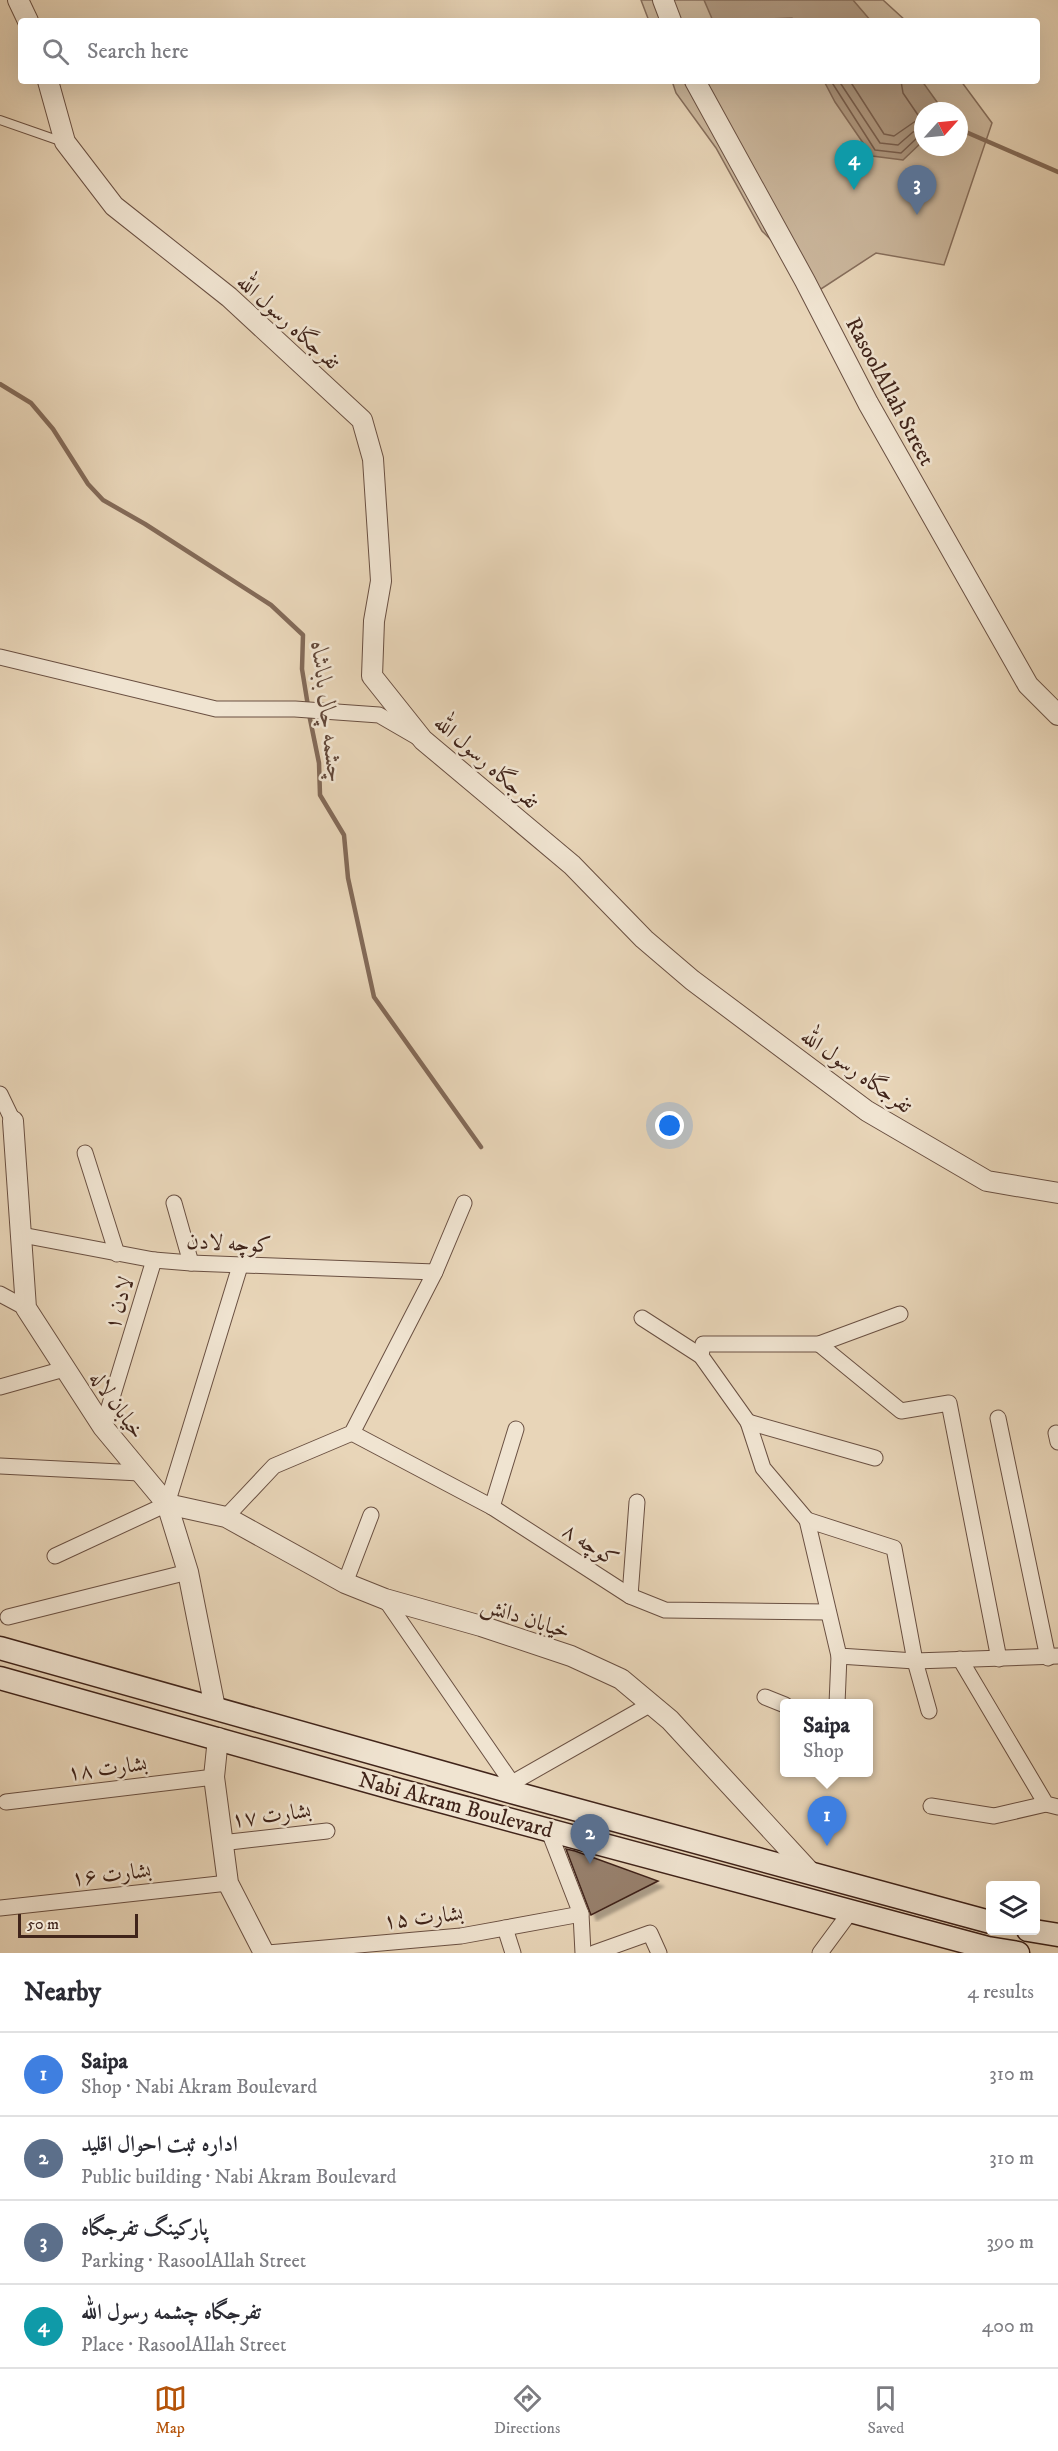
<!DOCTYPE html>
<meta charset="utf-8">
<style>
:root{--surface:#fff;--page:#f2f2f3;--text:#2b2b33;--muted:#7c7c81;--line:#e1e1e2;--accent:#b45309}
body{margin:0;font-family:"IM FELL DW Pica",Amiri,serif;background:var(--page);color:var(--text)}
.controls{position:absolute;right:18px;bottom:18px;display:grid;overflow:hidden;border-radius:6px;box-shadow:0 6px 24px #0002}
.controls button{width:54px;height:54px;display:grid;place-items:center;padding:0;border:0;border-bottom:2px solid var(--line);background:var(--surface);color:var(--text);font:30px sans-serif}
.compass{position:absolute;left:914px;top:102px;width:54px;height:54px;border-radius:50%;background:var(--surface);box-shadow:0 6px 24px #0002;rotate:63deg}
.scale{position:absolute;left:18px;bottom:15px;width:120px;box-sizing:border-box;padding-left:6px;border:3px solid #40241a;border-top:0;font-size:16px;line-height:21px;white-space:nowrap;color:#40241a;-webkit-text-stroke:4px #f0e4d1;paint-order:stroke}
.you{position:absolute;left:670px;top:1126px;width:21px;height:21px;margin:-15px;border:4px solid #fff;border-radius:50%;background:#1a73e8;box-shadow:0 0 0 9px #1a73e833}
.badge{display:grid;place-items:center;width:39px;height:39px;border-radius:50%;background:var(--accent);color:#fff;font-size:20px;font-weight:700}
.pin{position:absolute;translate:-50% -50px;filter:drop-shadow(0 2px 3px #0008)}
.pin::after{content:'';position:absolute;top:32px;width:21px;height:18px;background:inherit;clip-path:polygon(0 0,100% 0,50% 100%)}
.popup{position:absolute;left:780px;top:1699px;width:93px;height:78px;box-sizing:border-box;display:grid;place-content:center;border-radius:6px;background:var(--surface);filter:drop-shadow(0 2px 4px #0005);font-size:20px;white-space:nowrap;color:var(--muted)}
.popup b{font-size:22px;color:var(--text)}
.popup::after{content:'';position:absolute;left:50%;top:100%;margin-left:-12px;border:12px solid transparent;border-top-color:var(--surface)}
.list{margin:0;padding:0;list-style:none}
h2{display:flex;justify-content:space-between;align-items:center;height:78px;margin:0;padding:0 24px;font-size:26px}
h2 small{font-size:20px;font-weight:400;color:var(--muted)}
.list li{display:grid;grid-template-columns:39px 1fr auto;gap:18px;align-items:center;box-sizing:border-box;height:84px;padding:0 24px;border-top:2px solid var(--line)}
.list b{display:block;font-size:22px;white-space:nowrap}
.list p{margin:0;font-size:20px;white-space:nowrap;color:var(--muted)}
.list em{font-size:20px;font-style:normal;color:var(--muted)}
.icon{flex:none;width:33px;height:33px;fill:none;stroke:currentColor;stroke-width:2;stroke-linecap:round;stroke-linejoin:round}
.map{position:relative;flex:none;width:1058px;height:1953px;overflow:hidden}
.search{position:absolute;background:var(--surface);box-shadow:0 6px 24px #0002;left:18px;right:18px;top:18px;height:66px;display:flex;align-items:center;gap:15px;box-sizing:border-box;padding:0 21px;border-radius:6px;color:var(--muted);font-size:22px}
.sheet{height:414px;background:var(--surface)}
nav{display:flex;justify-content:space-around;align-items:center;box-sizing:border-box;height:84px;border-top:2px solid var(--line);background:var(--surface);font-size:16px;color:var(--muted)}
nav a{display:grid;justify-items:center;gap:3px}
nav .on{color:var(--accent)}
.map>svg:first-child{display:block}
</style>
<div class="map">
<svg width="1058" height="1953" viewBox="0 0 1058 1953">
<defs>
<filter id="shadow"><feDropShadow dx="5.5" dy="5.5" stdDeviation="1.5" flood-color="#0004"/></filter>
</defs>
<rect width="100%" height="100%" fill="#e8d5b8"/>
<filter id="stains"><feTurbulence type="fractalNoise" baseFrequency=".00333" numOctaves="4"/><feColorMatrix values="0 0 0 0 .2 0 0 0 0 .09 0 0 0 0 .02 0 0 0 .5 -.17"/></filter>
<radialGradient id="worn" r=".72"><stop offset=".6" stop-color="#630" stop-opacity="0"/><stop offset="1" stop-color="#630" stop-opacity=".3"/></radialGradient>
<!-- green -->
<g fill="#cbb79d" stroke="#866e5c" stroke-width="1.5" fill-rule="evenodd">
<path d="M641,0H883L906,21H649Z"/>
<path d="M672,81H961L992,123L944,265L876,253L821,289L762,231L716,148L676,93ZM923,111H959V147H923Z"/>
</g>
<!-- water -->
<g fill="#af9982" stroke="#836a58" stroke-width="1.5">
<path d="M704,0H853L871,21H794L792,18L713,21Z"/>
<path d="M824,81H922L942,109L923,111V141L903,160L872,156L835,102Z"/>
</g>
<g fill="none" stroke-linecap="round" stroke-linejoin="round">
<!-- shore -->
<g stroke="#785e4e" stroke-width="1.5">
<path d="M831,81L875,150L901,153L917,138L923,137"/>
<path d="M839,81L880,143L898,145L913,132L923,130"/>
<path d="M850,81L884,134L894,136L920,118L903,93L901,81"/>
</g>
<!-- stream -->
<g stroke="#836a58" stroke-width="4.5">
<path d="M959,129L1058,172"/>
<path d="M0,384L31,403L53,429L88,484L103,500L145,524L271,605L303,635L302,669L308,706"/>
<path d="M309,714L319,763L320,795L344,835L348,878L374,997L481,1147"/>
</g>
</g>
<!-- building -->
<path fill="#97806c" stroke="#40241a" stroke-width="1.5" filter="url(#shadow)" d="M566,1849L575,1851L658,1881L591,1915Z"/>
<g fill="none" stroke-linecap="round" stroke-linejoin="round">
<defs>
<path id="service" d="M0,120L63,142"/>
<g id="minor">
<path d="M0,657L216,709H295L379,715L417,737"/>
<path d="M0,1094L13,1121"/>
<path d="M85,1153L117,1254"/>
<path d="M174,1203L191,1263"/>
<path d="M22,1235L154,1260L191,1263L435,1272"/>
<path d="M0,1294L26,1308"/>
<path d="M900,1314L819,1344H703L701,1356L748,1422L763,1468L807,1520L839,1656L915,1661L1058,1656"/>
<path d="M642,1318L701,1356"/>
<path d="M819,1344L901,1411L949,1403L999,1659"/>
<path d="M0,1387L64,1369"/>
<path d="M998,1418L1048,1658"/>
<path d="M748,1422L875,1458"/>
<path d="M103,1427L154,1260"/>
<path d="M352,1433L492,1507L630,1596L665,1610L828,1612"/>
<path d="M1056,1433L1058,1442"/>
<path d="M0,1466L140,1473"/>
<path d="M492,1507L516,1429"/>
<path d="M226,1517L274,1466L352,1433L435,1272L464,1203"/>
<path d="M807,1520L894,1548L915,1661L929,1711"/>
<path d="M55,1556L167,1504L240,1266"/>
<path d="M345,1583L371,1515"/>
<path d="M630,1596L637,1502"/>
<path d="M385,1599L512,1783L515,1793"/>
<path d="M8,1617L188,1572"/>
<path d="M960,1659L1046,1804L1058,1807"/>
<path d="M765,1697L785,1705"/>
<path d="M837,1704L839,1656"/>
<path d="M512,1783L651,1704"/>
<path d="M6,1802L214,1777"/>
<path d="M931,1806L994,1816L1046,1804"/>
<path d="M548,1829L581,1914L583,1953"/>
<path d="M221,1843L327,1831"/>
<path d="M0,1908L228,1883"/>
<path d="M505,1928L513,1953"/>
<path d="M268,1953L461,1936L581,1914"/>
<path d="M594,1953L650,1933L659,1953"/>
<path d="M820,1953L851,1911"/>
</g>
<g id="tertiary">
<path d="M18,0L28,21"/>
<path d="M663,0L671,21"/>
<path d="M48,81L65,142L114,206L229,297L362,420L373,459L381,581L374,621L372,676L423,740L572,865L644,939L692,980L867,1111L987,1181L1058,1193"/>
<path d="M695,81L805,281L868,403L1028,685L1058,715"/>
<path d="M13,1121L26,1308L103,1427L167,1504L188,1572L215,1708"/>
<path d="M167,1504L226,1517L345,1583L385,1599L481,1626L571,1656L621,1679L670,1720L810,1872"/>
<path d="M218,1738L214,1777L228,1883L264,1953"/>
</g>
<g id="secondary">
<path d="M0,1648L515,1793L990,1922"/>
<path d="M0,1678L399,1790L988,1948L1018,1953"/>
<path d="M1028,1930L1058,1935"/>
</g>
</defs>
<!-- service casing -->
<use href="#service" stroke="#6a5042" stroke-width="10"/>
<!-- minor casing -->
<use href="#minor" stroke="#6a5042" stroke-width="17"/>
<!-- tertiary casing -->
<use href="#tertiary" stroke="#6a5042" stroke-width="22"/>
<!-- secondary casing -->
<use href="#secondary" stroke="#40241a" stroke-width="25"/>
<!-- service -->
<use href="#service" stroke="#f0e4d1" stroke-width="8"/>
<!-- minor -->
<use href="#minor" stroke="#f0e4d1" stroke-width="15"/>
<!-- tertiary -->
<use href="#tertiary" stroke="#f0e4d1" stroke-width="20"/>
<!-- secondary -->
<use href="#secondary" stroke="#f0e4d1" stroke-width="22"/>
</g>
<g text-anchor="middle" stroke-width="5" stroke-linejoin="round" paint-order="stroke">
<!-- street labels -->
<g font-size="22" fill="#40241a" stroke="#f0e4d1">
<text transform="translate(289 321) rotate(42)" y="8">تفرجگاه رسول الله</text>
<text transform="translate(891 391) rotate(62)" y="8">RasoolAllah Street</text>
<text transform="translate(487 761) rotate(41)" y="8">تفرجگاه رسول الله</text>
<text transform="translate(857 1070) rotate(35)" y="8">تفرجگاه رسول الله</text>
<text transform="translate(229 1242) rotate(3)" y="8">کوچه لادن</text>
<text transform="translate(118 1303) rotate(-73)" y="8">لادن ۱</text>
<text transform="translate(118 1404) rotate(54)" y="8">خیابان لاله</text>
<text transform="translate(591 1544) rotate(33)" y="8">کوچه ۸</text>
<text transform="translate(526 1617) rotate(18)" y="8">خیابان دانش</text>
<text transform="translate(107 1767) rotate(-7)" y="8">بشارت ۱۸</text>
<text transform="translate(456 1804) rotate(15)" y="8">Nabi Akram Boulevard</text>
<text transform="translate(271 1814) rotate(-7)" y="8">بشارت ۱۷</text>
<text transform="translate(111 1873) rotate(-6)" y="8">بشارت ۱۶</text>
<text transform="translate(423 1916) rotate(-6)" y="8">بشارت ۱۵</text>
</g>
<!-- water labels -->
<g font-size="24" font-style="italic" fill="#614739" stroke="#f0e4d1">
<text transform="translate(328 712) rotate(83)" y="8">چشمه چال باباشاه</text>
</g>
</g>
<rect width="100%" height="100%" filter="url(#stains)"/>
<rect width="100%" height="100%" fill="url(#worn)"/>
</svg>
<div class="controls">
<button><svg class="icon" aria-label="layers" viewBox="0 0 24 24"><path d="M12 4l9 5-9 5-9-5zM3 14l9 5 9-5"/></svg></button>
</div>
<svg class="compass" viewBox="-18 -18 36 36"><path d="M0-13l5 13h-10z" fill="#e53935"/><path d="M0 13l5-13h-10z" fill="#7c7c81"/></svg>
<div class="scale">50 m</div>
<div class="you"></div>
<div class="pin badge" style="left:827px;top:1846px;background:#3f7fe0">1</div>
<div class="popup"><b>Saipa</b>Shop</div>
<div class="pin badge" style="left:590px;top:1864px;background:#5c6f8a">2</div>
<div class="pin badge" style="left:917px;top:215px;background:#5c6f8a">3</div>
<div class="pin badge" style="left:854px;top:190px;background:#0f9aa8">4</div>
<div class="search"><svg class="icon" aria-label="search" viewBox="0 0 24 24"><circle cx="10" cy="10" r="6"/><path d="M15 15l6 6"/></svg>Search here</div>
</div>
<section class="sheet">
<h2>Nearby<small>4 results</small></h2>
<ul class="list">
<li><span class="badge" style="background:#3f7fe0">1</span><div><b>Saipa</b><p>Shop · Nabi Akram Boulevard</p></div><em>310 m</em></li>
<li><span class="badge" style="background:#5c6f8a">2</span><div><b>اداره ثبت احوال اقلید</b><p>Public building · Nabi Akram Boulevard</p></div><em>310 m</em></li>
<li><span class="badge" style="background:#5c6f8a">3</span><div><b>پارکینگ تفرجگاه</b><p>Parking · RasoolAllah Street</p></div><em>390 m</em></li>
<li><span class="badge" style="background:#0f9aa8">4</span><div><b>تفرجگاه چشمه رسول الله</b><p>Place · RasoolAllah Street</p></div><em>400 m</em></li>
</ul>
</section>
<nav>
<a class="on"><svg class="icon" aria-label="map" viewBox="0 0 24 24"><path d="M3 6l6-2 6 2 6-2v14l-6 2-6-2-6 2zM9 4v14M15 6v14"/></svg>Map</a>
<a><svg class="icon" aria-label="directions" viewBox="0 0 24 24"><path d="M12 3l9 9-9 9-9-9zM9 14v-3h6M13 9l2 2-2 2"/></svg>Directions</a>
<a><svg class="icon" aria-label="saved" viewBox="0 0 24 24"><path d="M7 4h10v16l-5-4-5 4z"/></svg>Saved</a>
</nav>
